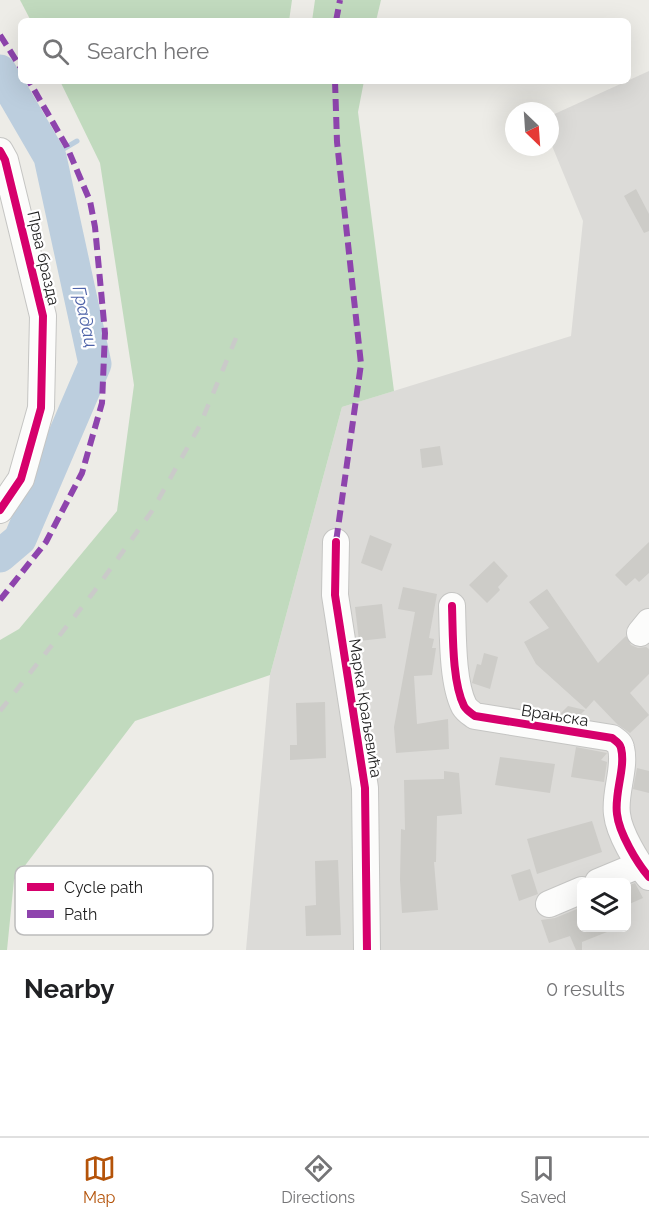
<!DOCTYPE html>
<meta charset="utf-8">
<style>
:root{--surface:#fff;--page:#f6f6f6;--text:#202124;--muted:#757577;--line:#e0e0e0;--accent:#b45309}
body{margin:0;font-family:Raleway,sans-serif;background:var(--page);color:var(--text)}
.controls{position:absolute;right:18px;bottom:18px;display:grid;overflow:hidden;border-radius:9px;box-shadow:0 6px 24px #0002}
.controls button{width:54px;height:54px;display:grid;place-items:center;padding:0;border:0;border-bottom:2px solid var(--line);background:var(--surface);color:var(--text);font:30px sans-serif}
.compass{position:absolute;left:505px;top:102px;width:54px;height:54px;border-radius:50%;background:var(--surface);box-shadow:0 6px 24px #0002;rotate:155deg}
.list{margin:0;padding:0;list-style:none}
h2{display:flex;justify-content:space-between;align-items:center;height:78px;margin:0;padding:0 24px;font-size:26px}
h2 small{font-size:20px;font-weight:400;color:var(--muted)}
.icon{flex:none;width:33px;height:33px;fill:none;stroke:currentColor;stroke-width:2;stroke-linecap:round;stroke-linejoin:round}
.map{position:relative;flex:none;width:649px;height:950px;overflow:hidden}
.search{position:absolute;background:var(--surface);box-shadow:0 6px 24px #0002;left:18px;right:18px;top:18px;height:66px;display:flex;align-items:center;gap:15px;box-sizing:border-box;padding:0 21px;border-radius:9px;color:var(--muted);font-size:22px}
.sheet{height:186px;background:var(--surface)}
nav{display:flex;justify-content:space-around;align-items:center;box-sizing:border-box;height:84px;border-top:2px solid var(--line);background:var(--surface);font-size:16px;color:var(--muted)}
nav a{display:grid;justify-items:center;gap:3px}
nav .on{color:var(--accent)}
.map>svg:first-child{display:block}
</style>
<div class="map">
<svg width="649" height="950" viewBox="0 0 649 950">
<rect width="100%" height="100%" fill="#edece7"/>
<!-- residential -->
<path fill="#dcdbd8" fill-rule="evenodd" d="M649,71V950H246L270,675L342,407L571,336L583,221L550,141V116ZM582,882H626V928H582Z"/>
<!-- forest -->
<g fill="#c1dabe">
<path d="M20,0H292L289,21H31Z"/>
<path d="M315,0H381L376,21H312Z"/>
<path d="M60,81H364L358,112L394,391L342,407L270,675L135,721L14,880L7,950H0V640L19,629L117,511L134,385L100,163Z"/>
</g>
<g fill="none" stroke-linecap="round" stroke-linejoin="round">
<!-- stream -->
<path stroke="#bccede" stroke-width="5" d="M50,157L77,141"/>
<!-- river -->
<path stroke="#bccede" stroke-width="33" d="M0,71L50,157L95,364L20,539L0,556"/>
</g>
<!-- building -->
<g fill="#cdccc8">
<path d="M636,189L649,214V231L644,233L624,196Z"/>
<path d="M440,446L443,465L422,468L420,449Z"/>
<path d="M370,535L392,544L382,571L361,563Z"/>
<path d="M649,542V573L639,582L635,578L626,586L615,575Z"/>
<path d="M494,561L508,576L498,587L500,590L487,603L469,585Z"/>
<path d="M403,587L437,594L429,638L434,639L432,648H436L432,675L414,676L417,724L448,719L449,749L396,753L394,727L415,612L398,609Z"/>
<path d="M547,589L598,663L626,636L631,645L638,648L646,647L649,649V674L630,693L649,715L630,733L617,724L594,700L586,709L536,664L524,642L549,628L529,602Z"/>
<path d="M382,604L386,638L359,641L355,607Z"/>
<path d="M484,653L498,657L490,689L472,683L477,664L481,665Z"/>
<path d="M325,702L326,758L290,760V745H297L296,703Z"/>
<path d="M568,706L585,710L578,717L560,714Z"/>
<path d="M576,747L607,753L601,760L607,762L604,782L571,777Z"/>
<path d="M500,757L555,764L550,793L495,785Z"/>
<path d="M637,768L649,771V793L633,789Z"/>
<path d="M444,771L459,773L462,814L437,816L436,862H434L438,910L402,913L400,880L401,829L405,830L404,780L444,779Z"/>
<path d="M592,821L602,852L537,874L527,839Z"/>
<path d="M338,860L341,935L306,936L305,906L316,905L315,861Z"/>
<path d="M530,869L538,894L519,901L511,875Z"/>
<path d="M635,883L643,898L627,905V886Z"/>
<path d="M582,907V927L617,928L582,942V950H576L570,936L549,943L541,920L555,918Z"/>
</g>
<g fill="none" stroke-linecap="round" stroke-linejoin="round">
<defs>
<g id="minor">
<path d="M0,151L5,160L43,316L41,408L21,479L0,510"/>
<path d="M336,542L335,595L365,788L367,950"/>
<path d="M452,606C453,634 452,682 464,706C467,711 471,713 475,716L612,738C616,741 620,743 621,748C626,768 614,793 617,814C619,833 637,863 649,877"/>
<path d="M640,633L649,622"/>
<path d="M598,882L639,865"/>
<path d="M549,904L582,890"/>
</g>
</defs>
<!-- minor casing -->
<use href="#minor" stroke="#c5c5c3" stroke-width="28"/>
<!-- minor -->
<use href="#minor" stroke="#fcfcfb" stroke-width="26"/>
<!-- rail -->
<path stroke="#cacac9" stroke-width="4.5" stroke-dasharray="12 12" stroke-linecap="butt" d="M0,711L93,593L152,511L200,425L236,338"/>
<!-- quiet -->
<g stroke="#8e44ad" stroke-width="6" stroke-dasharray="12 6" stroke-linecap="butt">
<path d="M336,21L340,0"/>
<path d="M0,35L21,68"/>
<path d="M335,81L337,142L361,364L336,542"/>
<path d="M0,600L46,542L82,473L102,403L105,333L95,227L90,201L67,147L29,81"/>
</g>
<defs>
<g id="cycleway">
<path d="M0,151L5,160L43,316L41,408L21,479L0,510"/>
<path d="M336,542L335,595L365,788L367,950"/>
<path d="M452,606C453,634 452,682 464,706C467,711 471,713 475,716L612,738C616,741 620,743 621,748C626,768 614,793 617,814C619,833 637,863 649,877"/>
</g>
</defs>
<!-- cycleway casing -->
<use href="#cycleway" stroke="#fff" stroke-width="11"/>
<!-- cycleway -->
<use href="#cycleway" stroke="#d6006c" stroke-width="8"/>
</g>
<g text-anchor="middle" stroke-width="4.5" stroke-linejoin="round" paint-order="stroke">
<!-- street labels -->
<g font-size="16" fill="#1e1e1e" stroke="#fff">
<text transform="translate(44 258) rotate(77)" y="6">Прва бразда</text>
<text transform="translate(366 708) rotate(81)" y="6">Марка Краљевића</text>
<text transform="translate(555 715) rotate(9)" y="6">Врањска</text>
</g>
<!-- water labels -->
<g font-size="18" font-style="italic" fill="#4f64a9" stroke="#fff">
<text transform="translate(85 317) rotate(78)" y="6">Градац</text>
</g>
</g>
<!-- legend -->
<rect x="15" y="866" width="198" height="69" rx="9" fill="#fff" stroke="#bcbcbc" stroke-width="1.5"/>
<rect x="27" y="883" width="27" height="8" fill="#d6006c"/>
<rect x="27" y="910" width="27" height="8" fill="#8e44ad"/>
<g font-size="16" fill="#1e1e1e">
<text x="64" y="893">Cycle path</text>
<text x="64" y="920">Path</text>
</g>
</svg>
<div class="controls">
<button><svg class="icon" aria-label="layers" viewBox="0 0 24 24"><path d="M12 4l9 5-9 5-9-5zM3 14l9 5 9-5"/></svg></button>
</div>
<svg class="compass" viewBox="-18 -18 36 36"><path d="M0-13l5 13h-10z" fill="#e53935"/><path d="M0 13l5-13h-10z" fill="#757577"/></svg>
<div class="search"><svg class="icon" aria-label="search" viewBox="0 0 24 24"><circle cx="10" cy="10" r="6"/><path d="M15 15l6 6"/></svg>Search here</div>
</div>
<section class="sheet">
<h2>Nearby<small>0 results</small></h2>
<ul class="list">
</ul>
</section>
<nav>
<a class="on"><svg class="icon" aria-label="map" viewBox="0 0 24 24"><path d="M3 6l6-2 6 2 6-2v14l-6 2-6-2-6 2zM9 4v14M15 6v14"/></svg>Map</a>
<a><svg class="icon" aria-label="directions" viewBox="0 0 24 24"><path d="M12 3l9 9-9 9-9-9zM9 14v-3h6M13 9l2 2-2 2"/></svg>Directions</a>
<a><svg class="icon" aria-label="saved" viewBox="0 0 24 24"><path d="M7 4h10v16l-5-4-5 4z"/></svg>Saved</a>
</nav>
